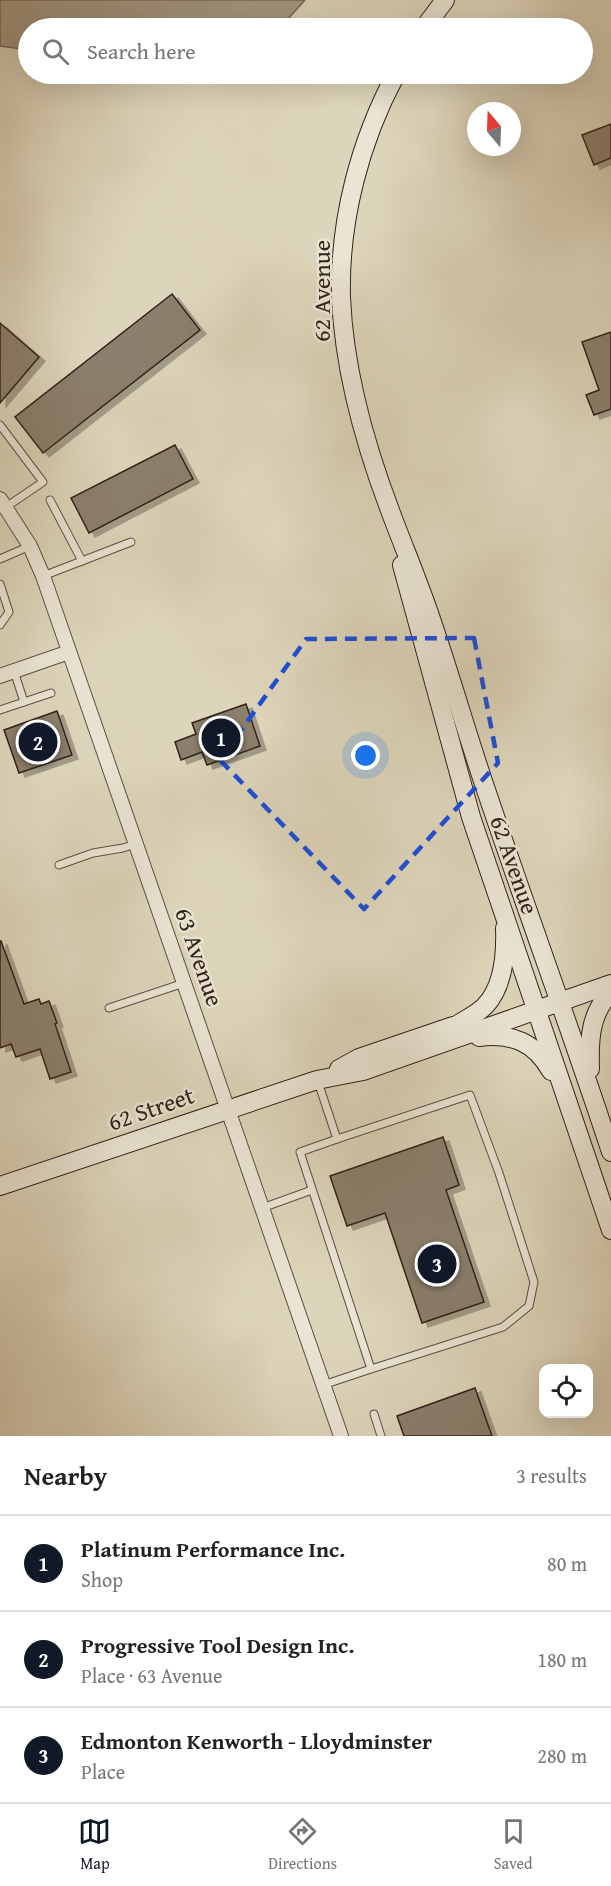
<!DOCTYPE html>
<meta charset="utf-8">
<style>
:root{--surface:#fff;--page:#f2f2f2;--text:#222;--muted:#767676;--line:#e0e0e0;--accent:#111827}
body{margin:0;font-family:"Gentium Book Plus",serif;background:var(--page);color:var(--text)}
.controls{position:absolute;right:18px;bottom:18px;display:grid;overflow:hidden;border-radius:12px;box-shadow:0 6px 24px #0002}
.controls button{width:54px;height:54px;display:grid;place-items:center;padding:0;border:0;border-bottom:2px solid var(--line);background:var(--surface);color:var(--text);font:30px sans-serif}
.compass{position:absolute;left:467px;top:102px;width:54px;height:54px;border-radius:50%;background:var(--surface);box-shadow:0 6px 24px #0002;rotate:341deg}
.you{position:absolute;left:366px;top:756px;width:21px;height:21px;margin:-15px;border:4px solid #fff;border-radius:50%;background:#1a73e8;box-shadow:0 0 0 9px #1a73e833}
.badge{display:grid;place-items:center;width:39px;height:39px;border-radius:50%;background:var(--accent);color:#fff;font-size:20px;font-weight:700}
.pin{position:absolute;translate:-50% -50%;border:3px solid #fff;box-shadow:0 2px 6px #0006}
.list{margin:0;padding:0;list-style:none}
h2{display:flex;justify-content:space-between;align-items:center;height:78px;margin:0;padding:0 24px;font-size:26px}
h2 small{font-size:20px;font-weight:400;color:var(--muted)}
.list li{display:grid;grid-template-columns:39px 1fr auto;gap:18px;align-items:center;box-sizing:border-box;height:96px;padding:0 24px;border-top:2px solid var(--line)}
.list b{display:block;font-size:22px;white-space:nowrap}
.list p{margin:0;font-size:20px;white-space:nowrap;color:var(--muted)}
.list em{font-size:20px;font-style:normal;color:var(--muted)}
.icon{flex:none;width:33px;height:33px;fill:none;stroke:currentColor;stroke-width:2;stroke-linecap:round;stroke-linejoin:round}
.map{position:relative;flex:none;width:611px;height:1436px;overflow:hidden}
.search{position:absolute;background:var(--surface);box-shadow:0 6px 24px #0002;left:18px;right:18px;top:18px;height:66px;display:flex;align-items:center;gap:15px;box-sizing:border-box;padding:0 21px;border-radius:33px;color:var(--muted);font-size:22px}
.sheet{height:366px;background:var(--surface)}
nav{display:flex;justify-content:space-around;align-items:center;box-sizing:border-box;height:84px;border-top:2px solid var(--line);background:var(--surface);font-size:16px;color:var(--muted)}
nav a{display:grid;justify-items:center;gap:3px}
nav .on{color:var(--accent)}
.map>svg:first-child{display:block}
</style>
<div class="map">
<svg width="611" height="1436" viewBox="0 0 611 1436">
<defs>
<filter id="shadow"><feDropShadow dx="6" dy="4" stdDeviation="0" flood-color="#0004"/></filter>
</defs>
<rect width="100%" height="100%" fill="#ddd5bb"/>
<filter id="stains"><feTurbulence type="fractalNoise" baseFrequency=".00333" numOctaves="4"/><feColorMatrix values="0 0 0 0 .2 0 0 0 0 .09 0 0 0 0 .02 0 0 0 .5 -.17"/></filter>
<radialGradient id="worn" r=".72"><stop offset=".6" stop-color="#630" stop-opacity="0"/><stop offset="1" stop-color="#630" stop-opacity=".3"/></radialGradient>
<!-- water -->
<path fill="#a39884" stroke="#766859" stroke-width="1.5" d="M0,0H305L280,28H28V50L0,46Z"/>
<!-- building -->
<g fill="#8b7f6d" stroke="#332119" stroke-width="1.5" filter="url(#shadow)">
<path d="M611,124V158L594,165L582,135Z"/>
<path d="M172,294L200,330L43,453L15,417Z"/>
<path d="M0,323L39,357L0,403Z"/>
<path d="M611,332V409L594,415L586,395L599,390L582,342Z"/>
<path d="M175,445L193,479L89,533L71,498Z"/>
<path d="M246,704L260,746L207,765L202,752L181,760L175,742L196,734L192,723Z"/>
<path d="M57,711L72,755L19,773L4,730Z"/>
<path d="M0,941H1L24,1004L39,999L41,1004L49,1001L57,1023L55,1024L71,1072L50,1079L40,1049L16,1057L11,1044L0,1048Z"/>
<path d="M443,1137L459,1185L446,1190L484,1302L422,1323L385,1213L347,1226L330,1176Z"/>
<path d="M475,1388L492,1436H404L397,1416Z"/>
</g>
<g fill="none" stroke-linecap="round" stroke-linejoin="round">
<defs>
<g id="service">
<path d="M0,425L43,482L6,507"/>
<path d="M50,500L82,561"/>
<path d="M0,559L30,546"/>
<path d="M43,576L131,542"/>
<path d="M0,584L9,612L0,625"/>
<path d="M24,702L51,693"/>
<path d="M0,710L24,702L14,671"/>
<path d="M59,865L93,853L123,848L136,844"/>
<path d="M109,1008L184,983"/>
<path d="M318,1082L337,1139L300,1152L371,1369L323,1385"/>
<path d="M337,1139L470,1095L499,1173L534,1282L529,1306L503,1327L371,1369"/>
<path d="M262,1208L312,1190"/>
<path d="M374,1414L381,1436"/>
</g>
<g id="minor">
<path d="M0,499L30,546L43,576L341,1436"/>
<path d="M0,676L69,652"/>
</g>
<g id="secondary">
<path d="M424,28L445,0"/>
<path d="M396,74C360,141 339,220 341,297C344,370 365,445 391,513C404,548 419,583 431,619C450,674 466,731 485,787C526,909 571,1030 611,1152"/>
<path d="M402,565L471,817L611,1230"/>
<path d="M457,1025C466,1019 477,1014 485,1006C504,986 506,954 505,928"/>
<path d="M479,1037C512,1033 535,1042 551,1071"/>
<path d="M339,1069L359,1058L453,1026"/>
<path d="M590,1069C589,1040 590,1013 611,992"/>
<path d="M0,1186L317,1080L363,1071L611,984"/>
</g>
</defs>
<!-- service casing -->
<use href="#service" stroke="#5e4e42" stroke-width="9"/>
<!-- minor casing -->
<use href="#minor" stroke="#5e4e42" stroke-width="16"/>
<!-- secondary casing -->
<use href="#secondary" stroke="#332119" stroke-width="20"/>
<!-- service -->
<use href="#service" stroke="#e9e4d3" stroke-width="7"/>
<!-- minor -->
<use href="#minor" stroke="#e9e4d3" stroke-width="14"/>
<!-- secondary -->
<use href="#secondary" stroke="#e9e4d3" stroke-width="18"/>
</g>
<!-- marked area -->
<path fill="none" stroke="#1d4ed8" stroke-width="4.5" stroke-dasharray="12 8" stroke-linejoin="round" d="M474,638L498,763L364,909L220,760L306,639Z"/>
<g text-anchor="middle" stroke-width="5" stroke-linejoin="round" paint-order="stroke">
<!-- street labels -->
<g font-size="24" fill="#332119" stroke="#e9e4d3">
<text transform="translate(322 291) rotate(-90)" y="8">62 Avenue</text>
<text transform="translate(514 865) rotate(71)" y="8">62 Avenue</text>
<text transform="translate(199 957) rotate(71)" y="8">63 Avenue</text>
<text transform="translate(151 1109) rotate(-19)" y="8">62 Street</text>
</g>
</g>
<rect width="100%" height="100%" filter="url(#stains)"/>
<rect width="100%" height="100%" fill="url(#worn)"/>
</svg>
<div class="controls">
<button><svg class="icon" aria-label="locate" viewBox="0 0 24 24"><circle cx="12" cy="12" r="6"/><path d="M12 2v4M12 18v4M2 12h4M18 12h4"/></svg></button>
</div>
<svg class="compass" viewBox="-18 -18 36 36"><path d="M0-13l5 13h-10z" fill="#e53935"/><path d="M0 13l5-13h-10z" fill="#767676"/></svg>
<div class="you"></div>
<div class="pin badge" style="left:221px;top:738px">1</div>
<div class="pin badge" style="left:38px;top:742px">2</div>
<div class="pin badge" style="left:437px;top:1264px">3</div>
<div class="search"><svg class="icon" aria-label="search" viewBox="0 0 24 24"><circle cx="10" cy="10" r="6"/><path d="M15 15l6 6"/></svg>Search here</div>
</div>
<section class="sheet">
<h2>Nearby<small>3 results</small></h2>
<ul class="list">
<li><span class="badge">1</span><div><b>Platinum Performance Inc.</b><p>Shop</p></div><em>80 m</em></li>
<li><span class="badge">2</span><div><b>Progressive Tool Design Inc.</b><p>Place · 63 Avenue</p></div><em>180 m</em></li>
<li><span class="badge">3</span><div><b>Edmonton Kenworth - Lloydminster</b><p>Place</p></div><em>280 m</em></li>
</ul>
</section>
<nav>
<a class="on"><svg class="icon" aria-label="map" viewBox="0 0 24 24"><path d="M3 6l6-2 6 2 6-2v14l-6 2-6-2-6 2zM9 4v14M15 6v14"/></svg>Map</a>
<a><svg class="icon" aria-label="directions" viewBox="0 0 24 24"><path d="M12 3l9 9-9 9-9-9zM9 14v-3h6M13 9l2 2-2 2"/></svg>Directions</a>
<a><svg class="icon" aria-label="saved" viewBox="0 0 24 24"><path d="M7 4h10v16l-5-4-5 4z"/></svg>Saved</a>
</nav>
